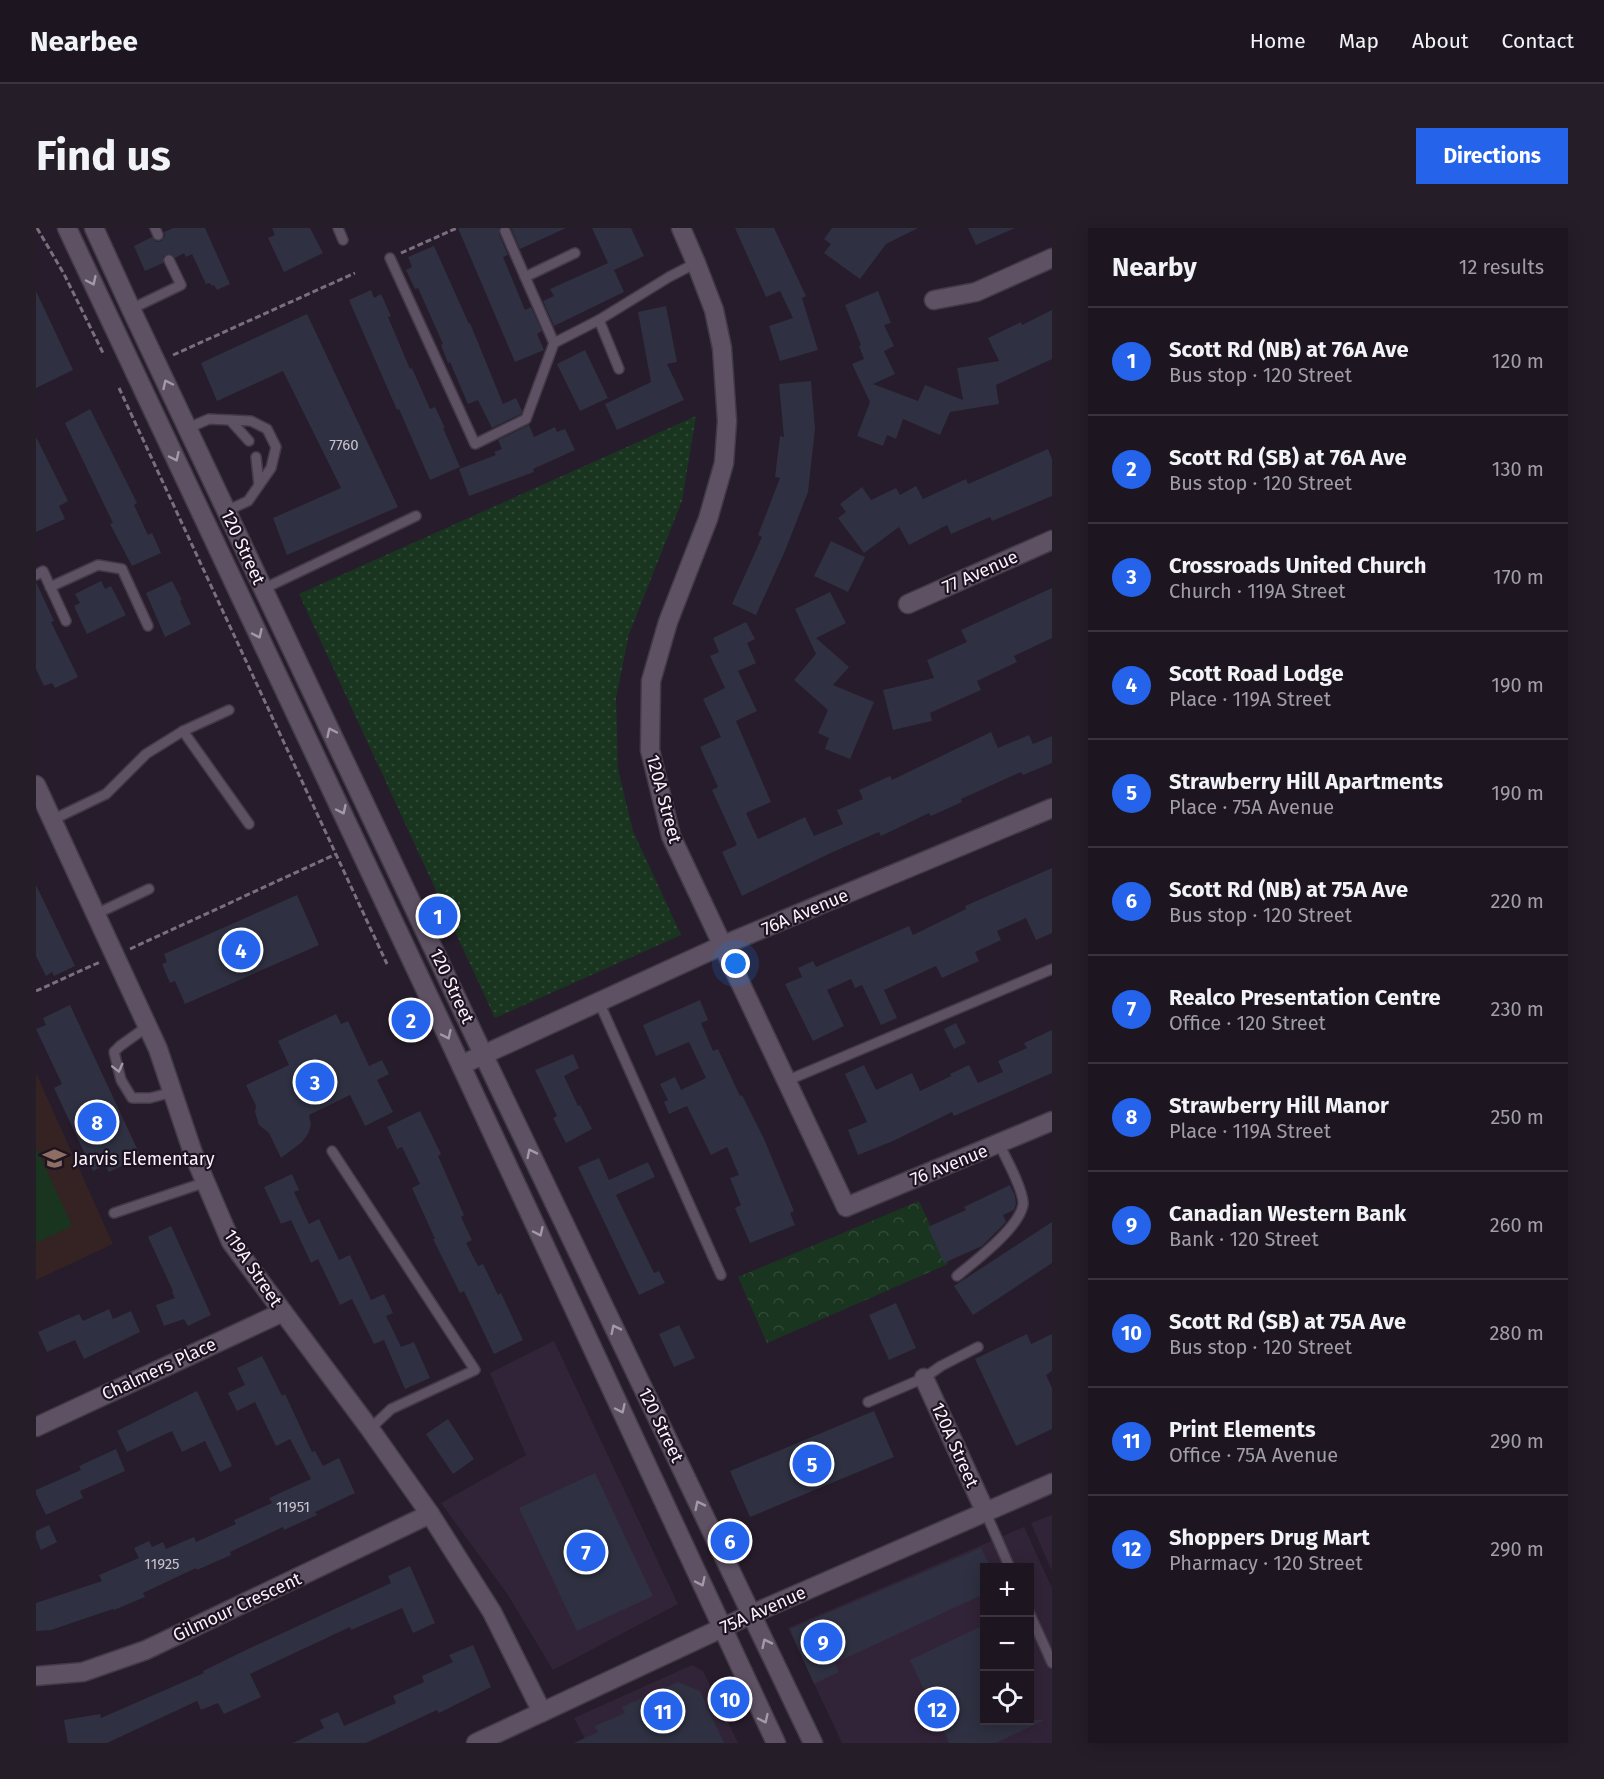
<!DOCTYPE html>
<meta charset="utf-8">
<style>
:root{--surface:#1d1520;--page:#251e29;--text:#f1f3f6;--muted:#a09fa5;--line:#3b343e;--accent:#2563eb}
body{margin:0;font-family:"Fira Sans",sans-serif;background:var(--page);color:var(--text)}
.controls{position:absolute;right:18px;bottom:18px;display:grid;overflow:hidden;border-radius:0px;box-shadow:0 3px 15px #0003}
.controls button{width:54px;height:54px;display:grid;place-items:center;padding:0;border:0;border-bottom:2px solid var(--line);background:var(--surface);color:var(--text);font:30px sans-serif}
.you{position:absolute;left:700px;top:736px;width:21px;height:21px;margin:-15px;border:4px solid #fff;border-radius:50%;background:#1a73e8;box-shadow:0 0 0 9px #1a73e833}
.badge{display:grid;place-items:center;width:39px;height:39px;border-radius:50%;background:var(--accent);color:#fff;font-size:20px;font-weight:700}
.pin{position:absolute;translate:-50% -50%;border:3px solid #fff;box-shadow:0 2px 6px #0006}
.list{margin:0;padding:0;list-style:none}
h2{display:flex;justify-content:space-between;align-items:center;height:78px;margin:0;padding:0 24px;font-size:26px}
h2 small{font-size:20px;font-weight:400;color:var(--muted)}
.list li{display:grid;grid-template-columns:39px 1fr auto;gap:18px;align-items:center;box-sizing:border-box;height:108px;padding:0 24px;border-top:2px solid var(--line)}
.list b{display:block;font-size:22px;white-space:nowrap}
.list p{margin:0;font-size:20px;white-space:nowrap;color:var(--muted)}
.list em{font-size:20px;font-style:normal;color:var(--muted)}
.icon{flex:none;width:33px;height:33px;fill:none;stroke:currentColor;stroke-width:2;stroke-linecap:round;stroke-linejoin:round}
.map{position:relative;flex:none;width:1016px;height:1515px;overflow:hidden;border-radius:0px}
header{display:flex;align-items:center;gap:36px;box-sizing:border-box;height:84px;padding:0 30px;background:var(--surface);border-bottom:2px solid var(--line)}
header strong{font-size:28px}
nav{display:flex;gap:33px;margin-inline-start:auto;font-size:21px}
.intro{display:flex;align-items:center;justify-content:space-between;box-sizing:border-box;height:144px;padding:0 36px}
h1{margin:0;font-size:42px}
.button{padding:15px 27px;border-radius:0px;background:var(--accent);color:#fff;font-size:21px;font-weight:700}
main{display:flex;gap:36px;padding:0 36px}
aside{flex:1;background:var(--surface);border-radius:0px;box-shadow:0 3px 15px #0003}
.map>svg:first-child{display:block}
</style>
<header>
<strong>Nearbee</strong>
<nav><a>Home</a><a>Map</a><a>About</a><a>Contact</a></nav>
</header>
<div class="intro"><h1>Find us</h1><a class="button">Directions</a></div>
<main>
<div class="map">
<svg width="1016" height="1515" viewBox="0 0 1016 1515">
<defs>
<pattern id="green-dots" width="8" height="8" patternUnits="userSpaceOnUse" patternTransform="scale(1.5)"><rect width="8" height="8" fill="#19351f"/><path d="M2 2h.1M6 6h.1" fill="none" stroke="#304935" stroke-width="1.8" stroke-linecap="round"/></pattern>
<pattern id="forest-crowns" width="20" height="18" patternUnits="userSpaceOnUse" patternTransform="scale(1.5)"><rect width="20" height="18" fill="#19351f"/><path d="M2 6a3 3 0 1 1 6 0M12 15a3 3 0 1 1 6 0" fill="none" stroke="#304935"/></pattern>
</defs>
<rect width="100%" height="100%" fill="#271c2b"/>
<!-- built -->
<g fill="#322438" fill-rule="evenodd">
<path d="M518,1113L642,1376L517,1442L472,1367L405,1275L490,1227L454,1145Z"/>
<path d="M1016,1287V1343L995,1295Z"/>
<path d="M988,1299L1016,1360V1515H806L752,1400ZM948,1340H993V1492H948Z"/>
<path d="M656,1437L667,1443L702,1515H551L538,1490Z"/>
</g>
<!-- education -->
<path fill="#352222" d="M0,845L77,1016L0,1052Z"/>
<!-- green -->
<path fill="url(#green-dots)" d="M660,188L646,273L593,406L580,470L582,541L597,603L645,707L459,790L263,366Z"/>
<!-- forest -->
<path fill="url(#forest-crowns)" d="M883,973L912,1036L731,1115L702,1049Z"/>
<!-- pitch -->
<path fill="#19351f" d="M0,919L36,998L0,1015Z"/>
<!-- building -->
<g fill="#2f3041">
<path d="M137,0H169L194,56L181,62L178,57L176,58L174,55L170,56L156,26L150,29L148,25L139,30L136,26H131L127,29V35L109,43L98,18L116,9L121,14L125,13L129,8L128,4Z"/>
<path d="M236,0H274L287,25L248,44L232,10L239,7Z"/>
<path d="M422,0H463V6L472,27L467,29L489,82L495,79L506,103L501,106L508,122L479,134Z"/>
<path d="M475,0H530L484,21Z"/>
<path d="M556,0H595L608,28L578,42L588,64L518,98L507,73L518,68L514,61L572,35Z"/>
<path d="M699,0H738L770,68L766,70L782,122L744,133L733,98L757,90L744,63L730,69Z"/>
<path d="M796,0H882L850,16L824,51L788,25L795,16L788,11Z"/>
<path d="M932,0H979L940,17Z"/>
<path d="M398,18L433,96L434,95L467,176L480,170L486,183L485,186L456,200L442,172L432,176L414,134L412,135L405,117L407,116L382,60L379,61L370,42L376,39L372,29Z"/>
<path d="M335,62L338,70L345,66L355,88L352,89L374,141L376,140L394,181L399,179L409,200H407L424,239L394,252L363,181L361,182L313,72Z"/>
<path d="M0,63L37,142L0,160Z"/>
<path d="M842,63L855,95L848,97L858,118L848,123L859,146L837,156L882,173L889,157L927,172L921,140L963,133L952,110L985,94L986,97L1016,82V131L960,157L963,176L914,184L904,207L867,191L860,211L851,207L847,218L821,208L834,174L816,136L828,131L823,118L825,117L809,77Z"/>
<path d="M630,78L641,134L631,136L648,172L581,202L569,176L615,154L602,84Z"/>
<path d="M271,86L362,279L251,327L237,290L305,260L247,143L181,173L165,135Z"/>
<path d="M549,122L572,170L544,183L521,136Z"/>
<path d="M775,153L779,201L772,264L749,323L720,387L696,376L726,309L722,307L744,250L739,249L744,208L748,209L743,156Z"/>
<path d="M54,181L101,275L98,277L112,307L116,305L125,325L96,338L74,296L77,295L29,195Z"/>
<path d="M493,197L498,209L519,199L521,204L529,201L539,222L497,241L498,244L433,268L423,241L460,227L458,224L466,221L462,212Z"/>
<path d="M0,209L32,273L23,278L29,291L0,304Z"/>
<path d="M1012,221L1016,231V268L956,293L954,289L915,306L911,297L873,317L863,299L828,325L802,290L810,284L804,276L826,259L835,272L860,260L864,267L880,258L887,271L930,251L932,256Z"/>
<path d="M795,313L829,329L812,364L778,348Z"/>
<path d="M65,353L69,361L75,358L90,387L51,406L38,378L44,375L39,366Z"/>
<path d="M136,353L146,372L144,373L155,396L129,409L110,365Z"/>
<path d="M0,354L18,393L15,394L42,449L19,460L16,455L8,458L0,441Z"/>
<path d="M1016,360V410L978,428L981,434L941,453L945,462L894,485L896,493L857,502L847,462L898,450L891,432L931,414L925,402Z"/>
<path d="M794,364L810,395L780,410L813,439L797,457L838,474L814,531L789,521L793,510L782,505L792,482L758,452L780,426L759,381Z"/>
<path d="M710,394L719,411L711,415L720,435L702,443L721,483L700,493L735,574L710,585L722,611L769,589L778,608L807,596L801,582L827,571L823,562L854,548L856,552L955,504L962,520L993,507L997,516L1016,508V535L987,547L985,544L925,571L926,574L895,588L893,585L845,608L843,604L799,623L706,668L686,624L701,617L676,562L682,559L664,519L685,509L667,471L689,460L674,428L683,424L677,410Z"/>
<path d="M1016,640V705L1000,712L990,690L961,703L965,712L939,724L943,733L906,750L900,738L848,762L861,790L845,797L826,757L819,760L815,751L791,762L808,798L777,813L749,756L766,749L762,740L777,733L780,739L873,698L877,707L930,681L929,678Z"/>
<path d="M0,657L39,738L18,748L16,744L10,748L0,728Z"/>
<path d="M261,667L283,717L149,776L139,753L134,755L126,736L131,734L128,726Z"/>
<path d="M664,772L672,792L665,795L677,823L682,821L704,868L706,867L728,911L758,983L754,985L759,997L714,1015L699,980L705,977L694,950L703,947L691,919L675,927L651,878L633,886L628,874L632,872L624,856L639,849L645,862L670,850L653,814L620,828L607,797Z"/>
<path d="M34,777L105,929L73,944L69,937L57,943L18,860L26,856L0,801L10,797L7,790Z"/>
<path d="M300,786L305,796L312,793L333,838L346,832L353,846L341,852L357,884L329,898L314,867L273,887L275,897L272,906L266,914L245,930L233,905L223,897L219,884L220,878L210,857L253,837L242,813Z"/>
<path d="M920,795L930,815L918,821L908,801Z"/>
<path d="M1016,802V845L918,888L916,884L857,913L822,927L812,902L831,894L809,846L828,837L840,862L876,845L884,863L915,848L914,846L933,837L942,855L967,844L962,833L991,820L988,815Z"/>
<path d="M537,826L543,840L528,848L542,878L544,877L556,901L530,915L517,890L521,888L499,842Z"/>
<path d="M384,883L405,926L402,928L428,987L425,989L436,1012L430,1015L442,1038L447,1036L462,1067L465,1065L487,1112L458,1126L428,1063L424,1065L397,1011H399L376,960L384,956L366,919L361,921L351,899Z"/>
<path d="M563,930L573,952L612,934L619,949L580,967L618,1045L623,1043L629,1055L603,1067L542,939Z"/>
<path d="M256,946L263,962L258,964L273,996L283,991L303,1032L314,1027L335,1072L348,1066L357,1085L350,1088L365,1119L378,1114L394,1150L369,1161L348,1112L338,1116L316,1071L304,1077L282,1031L275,1035L255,992L245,996L228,959Z"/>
<path d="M974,957L979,968L980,976L978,982L967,987L970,994L946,1018L908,1035L892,999L930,982L928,979Z"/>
<path d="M1016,994V1035L937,1087L918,1058Z"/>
<path d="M135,998L175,1087L152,1098L148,1091L128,1098L120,1077L139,1070L136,1064L137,1063L112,1009Z"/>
<path d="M860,1075L880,1120L853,1132L833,1087Z"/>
<path d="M73,1081L77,1091L95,1083L104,1104L48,1131L39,1112L11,1124L2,1104L43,1086L47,1093Z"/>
<path d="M643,1097L659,1130L638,1139L623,1106Z"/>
<path d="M991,1106L995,1116L1016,1106V1143L1010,1147L1016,1160V1201L980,1218L939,1131Z"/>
<path d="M226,1128L246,1168L249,1166L276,1224L279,1223L287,1238L303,1230L319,1265L279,1284L281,1287L248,1302L247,1299L194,1324L195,1327L161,1342L160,1340L107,1365L109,1369L78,1382L77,1381L15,1402L0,1403V1375L66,1353L63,1347L103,1330L98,1320L113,1313L116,1319L127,1314L130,1321L158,1309L160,1314L200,1296L198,1292L236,1275L233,1270L275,1251L254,1211L240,1218L219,1174L201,1183L192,1165L209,1157L201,1140Z"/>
<path d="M161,1163L196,1238L184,1244L169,1213L146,1224L136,1203L91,1224L81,1203Z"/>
<path d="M838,1183L858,1229L714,1289L694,1243Z"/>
<path d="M412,1191L438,1231L417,1246L390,1206Z"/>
<path d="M80,1221L89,1243L44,1263L47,1270L10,1287L0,1266V1262L45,1242L43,1238Z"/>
<path d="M559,1245L617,1368L541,1403L483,1280Z"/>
<path d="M13,1297L21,1314L5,1322L0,1310V1303Z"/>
<path d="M945,1320L955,1340H948V1366L799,1435L803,1444L778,1456L754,1401Z"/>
<path d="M374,1338L399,1395L377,1405L366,1380L315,1402L314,1399L214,1446L225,1469L188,1486L182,1475L165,1482L161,1473L71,1515H32L28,1492L64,1486L65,1490L168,1445L167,1443L212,1421L355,1355L352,1348Z"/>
<path d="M948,1397V1492H1008L960,1515H913L874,1432Z"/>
<path d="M437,1417L455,1459L403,1485L401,1482L330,1515H257L288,1500L284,1492L302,1484L308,1498L360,1475L357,1468L388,1454L386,1448L417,1434L413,1427Z"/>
<path d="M642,1454L664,1463L688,1515H538L562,1504L559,1498L589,1485L586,1479Z"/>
</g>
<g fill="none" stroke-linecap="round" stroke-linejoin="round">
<defs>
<g id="service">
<path d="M119,0L122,7"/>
<path d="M302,0L307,12"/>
<path d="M469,3L518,115"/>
<path d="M354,30L439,216L490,191L518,115L563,92L633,49L660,35"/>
<path d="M489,49L539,25"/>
<path d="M95,81L145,57L133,32"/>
<path d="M563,92L583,141"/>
<path d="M194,192L213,213"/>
<path d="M152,200L173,191L215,193L231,201L240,219L235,240L212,273L190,283"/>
<path d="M220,229L223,257"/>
<path d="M0,347L7,343L30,393"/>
<path d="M14,359L62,337L86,341L112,398"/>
<path d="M227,361L380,288"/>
<path d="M147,503L213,596"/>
<path d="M16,592L70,566L110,526L147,503L193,482"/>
<path d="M60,686L113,661"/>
<path d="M563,774L685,1047"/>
<path d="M112,798L84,818L78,824L85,852L96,870H114L137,864"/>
<path d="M750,853L1016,741"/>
<path d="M296,923L439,1142L355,1181L334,1201"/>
<path d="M78,985L170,954"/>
<path d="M921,1048C939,1033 983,1000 987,977C989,965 969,928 963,916"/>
<path d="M832,1174L888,1150L905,1138L942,1119"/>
<path d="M949,1283L974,1340"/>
<path d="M993,1384L1016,1435"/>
</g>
<g id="minor">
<path d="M645,0L660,35L678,82L686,120L691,193L688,235L672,291L632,394L615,453L614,522L635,608L810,979L1016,893"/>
<path d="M898,72L940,64L1016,30"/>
<path d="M872,376L1016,312"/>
<path d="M0,557L122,821L157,925L195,1014L334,1201L394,1286L456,1384L506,1484"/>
<path d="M425,837L685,718L1016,580"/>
<path d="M888,1150L949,1283"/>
<path d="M0,1199L247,1084"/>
<path d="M0,1448L47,1444L110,1422L394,1286"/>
<path d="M440,1515L716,1386"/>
</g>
<path id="tertiary" d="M716,1386L1016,1255"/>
<g id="secondary">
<path d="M31,0L409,803L740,1515"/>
<path d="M58,0L95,81L447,826L777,1515"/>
</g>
</defs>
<!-- service casing -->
<use href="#service" stroke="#423a46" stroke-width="12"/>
<!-- minor casing -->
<use href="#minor" stroke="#423a46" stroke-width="21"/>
<!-- tertiary casing -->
<use href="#tertiary" stroke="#423a46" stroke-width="21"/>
<!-- secondary casing -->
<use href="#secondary" stroke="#423a46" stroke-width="21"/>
<!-- path -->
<g stroke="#79707d" stroke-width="3" stroke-dasharray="6 3" stroke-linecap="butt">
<path d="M1,0L28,46L67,125"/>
<path d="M365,25L421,0"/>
<path d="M137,127L319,45"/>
<path d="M83,160L351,736"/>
<path d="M94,721L300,626"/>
<path d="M0,763L64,734"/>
</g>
<!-- service -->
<use href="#service" stroke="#5d5163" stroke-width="9"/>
<!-- minor -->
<use href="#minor" stroke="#5d5163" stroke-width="18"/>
<!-- tertiary -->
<use href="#tertiary" stroke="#5d5163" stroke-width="18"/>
<!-- secondary -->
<use href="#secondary" stroke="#5d5163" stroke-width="18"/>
</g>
<!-- one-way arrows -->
<defs><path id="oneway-chevron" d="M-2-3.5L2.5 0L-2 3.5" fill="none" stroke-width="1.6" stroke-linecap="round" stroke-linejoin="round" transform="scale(1.5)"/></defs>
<g stroke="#a399a8">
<use href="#oneway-chevron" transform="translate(56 53) rotate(65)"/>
<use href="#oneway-chevron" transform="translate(131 156) rotate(-115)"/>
<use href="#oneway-chevron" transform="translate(139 229) rotate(65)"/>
<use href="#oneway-chevron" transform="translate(222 406) rotate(65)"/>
<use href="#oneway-chevron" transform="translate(295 504) rotate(-115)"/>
<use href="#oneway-chevron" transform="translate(306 582) rotate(65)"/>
<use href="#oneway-chevron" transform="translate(411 807) rotate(65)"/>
<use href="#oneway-chevron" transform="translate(82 840) rotate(76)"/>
<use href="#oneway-chevron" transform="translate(495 925) rotate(-116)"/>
<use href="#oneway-chevron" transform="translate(503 1004) rotate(65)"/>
<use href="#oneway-chevron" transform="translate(579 1101) rotate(-116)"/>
<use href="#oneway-chevron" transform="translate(585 1181) rotate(65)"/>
<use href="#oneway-chevron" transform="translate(663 1277) rotate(-116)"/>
<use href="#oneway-chevron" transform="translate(665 1354) rotate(65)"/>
<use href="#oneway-chevron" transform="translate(730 1415) rotate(-116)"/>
<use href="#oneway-chevron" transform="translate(728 1491) rotate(65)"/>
</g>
<!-- icons -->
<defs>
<symbol id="school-bare" viewBox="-9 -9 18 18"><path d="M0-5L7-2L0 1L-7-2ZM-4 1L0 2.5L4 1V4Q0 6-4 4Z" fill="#8d6e63" stroke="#1d1321" stroke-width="2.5" paint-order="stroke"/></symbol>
</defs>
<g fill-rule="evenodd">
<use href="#school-bare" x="2" y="914" width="33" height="33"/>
</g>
<g text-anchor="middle" stroke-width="4.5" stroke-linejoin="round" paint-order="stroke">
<!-- number labels -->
<g font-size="15" fill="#c6c2cd">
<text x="308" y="222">7760</text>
<text x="257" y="1284">11951</text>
<text x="126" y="1341">11925</text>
</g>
<!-- street labels -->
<g font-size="18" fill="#f9f2fc" stroke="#1d1321">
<text transform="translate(207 319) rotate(65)" y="6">120 Street</text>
<text transform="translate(944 344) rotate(-24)" y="6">77 Avenue</text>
<text transform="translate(628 571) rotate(75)" y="6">120A Street</text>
<text transform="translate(769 684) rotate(-23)" y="6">76A Avenue</text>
<text transform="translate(416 758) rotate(65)" y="6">120 Street</text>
<text transform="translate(913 937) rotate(-22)" y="6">76 Avenue</text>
<text transform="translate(217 1040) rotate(56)" y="6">119A Street</text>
<text transform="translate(123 1141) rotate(-25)" y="6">Chalmers Place</text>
<text transform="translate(625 1197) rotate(64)" y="6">120 Street</text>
<text transform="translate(919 1217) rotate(66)" y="6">120A Street</text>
<text transform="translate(201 1379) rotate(-25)" y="6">Gilmour Crescent</text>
<text transform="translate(727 1382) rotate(-24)" y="6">75A Avenue</text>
</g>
<!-- poi labels -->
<g font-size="18" fill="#f9f2fc" stroke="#1d1321" text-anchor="start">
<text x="37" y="937">Jarvis Elementary</text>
</g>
</g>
</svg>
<div class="controls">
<button>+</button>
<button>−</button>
<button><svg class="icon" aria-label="locate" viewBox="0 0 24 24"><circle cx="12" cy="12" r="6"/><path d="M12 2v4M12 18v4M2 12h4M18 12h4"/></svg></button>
</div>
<div class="you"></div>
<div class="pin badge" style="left:402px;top:688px">1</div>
<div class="pin badge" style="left:375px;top:792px">2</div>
<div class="pin badge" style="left:279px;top:854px">3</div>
<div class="pin badge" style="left:205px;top:722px">4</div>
<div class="pin badge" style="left:776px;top:1236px">5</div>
<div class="pin badge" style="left:694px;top:1313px">6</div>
<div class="pin badge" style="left:550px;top:1324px">7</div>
<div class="pin badge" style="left:61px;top:894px">8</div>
<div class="pin badge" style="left:787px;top:1414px">9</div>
<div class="pin badge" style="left:694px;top:1471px">10</div>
<div class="pin badge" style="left:627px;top:1483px">11</div>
<div class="pin badge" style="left:901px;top:1481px">12</div>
</div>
<aside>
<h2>Nearby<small>12 results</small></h2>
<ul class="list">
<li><span class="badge">1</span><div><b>Scott Rd (NB) at 76A Ave</b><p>Bus stop · 120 Street</p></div><em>120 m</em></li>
<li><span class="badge">2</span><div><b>Scott Rd (SB) at 76A Ave</b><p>Bus stop · 120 Street</p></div><em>130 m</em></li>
<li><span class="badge">3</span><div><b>Crossroads United Church</b><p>Church · 119A Street</p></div><em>170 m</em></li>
<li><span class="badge">4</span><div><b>Scott Road Lodge</b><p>Place · 119A Street</p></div><em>190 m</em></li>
<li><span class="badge">5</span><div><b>Strawberry Hill Apartments</b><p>Place · 75A Avenue</p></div><em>190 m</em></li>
<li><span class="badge">6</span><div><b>Scott Rd (NB) at 75A Ave</b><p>Bus stop · 120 Street</p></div><em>220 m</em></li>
<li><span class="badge">7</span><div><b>Realco Presentation Centre</b><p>Office · 120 Street</p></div><em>230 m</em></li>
<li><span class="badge">8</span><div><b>Strawberry Hill Manor</b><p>Place · 119A Street</p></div><em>250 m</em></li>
<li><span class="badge">9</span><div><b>Canadian Western Bank</b><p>Bank · 120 Street</p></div><em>260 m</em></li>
<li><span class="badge">10</span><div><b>Scott Rd (SB) at 75A Ave</b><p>Bus stop · 120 Street</p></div><em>280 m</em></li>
<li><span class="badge">11</span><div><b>Print Elements</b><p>Office · 75A Avenue</p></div><em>290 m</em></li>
<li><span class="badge">12</span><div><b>Shoppers Drug Mart</b><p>Pharmacy · 120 Street</p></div><em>290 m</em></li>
</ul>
</aside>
</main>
